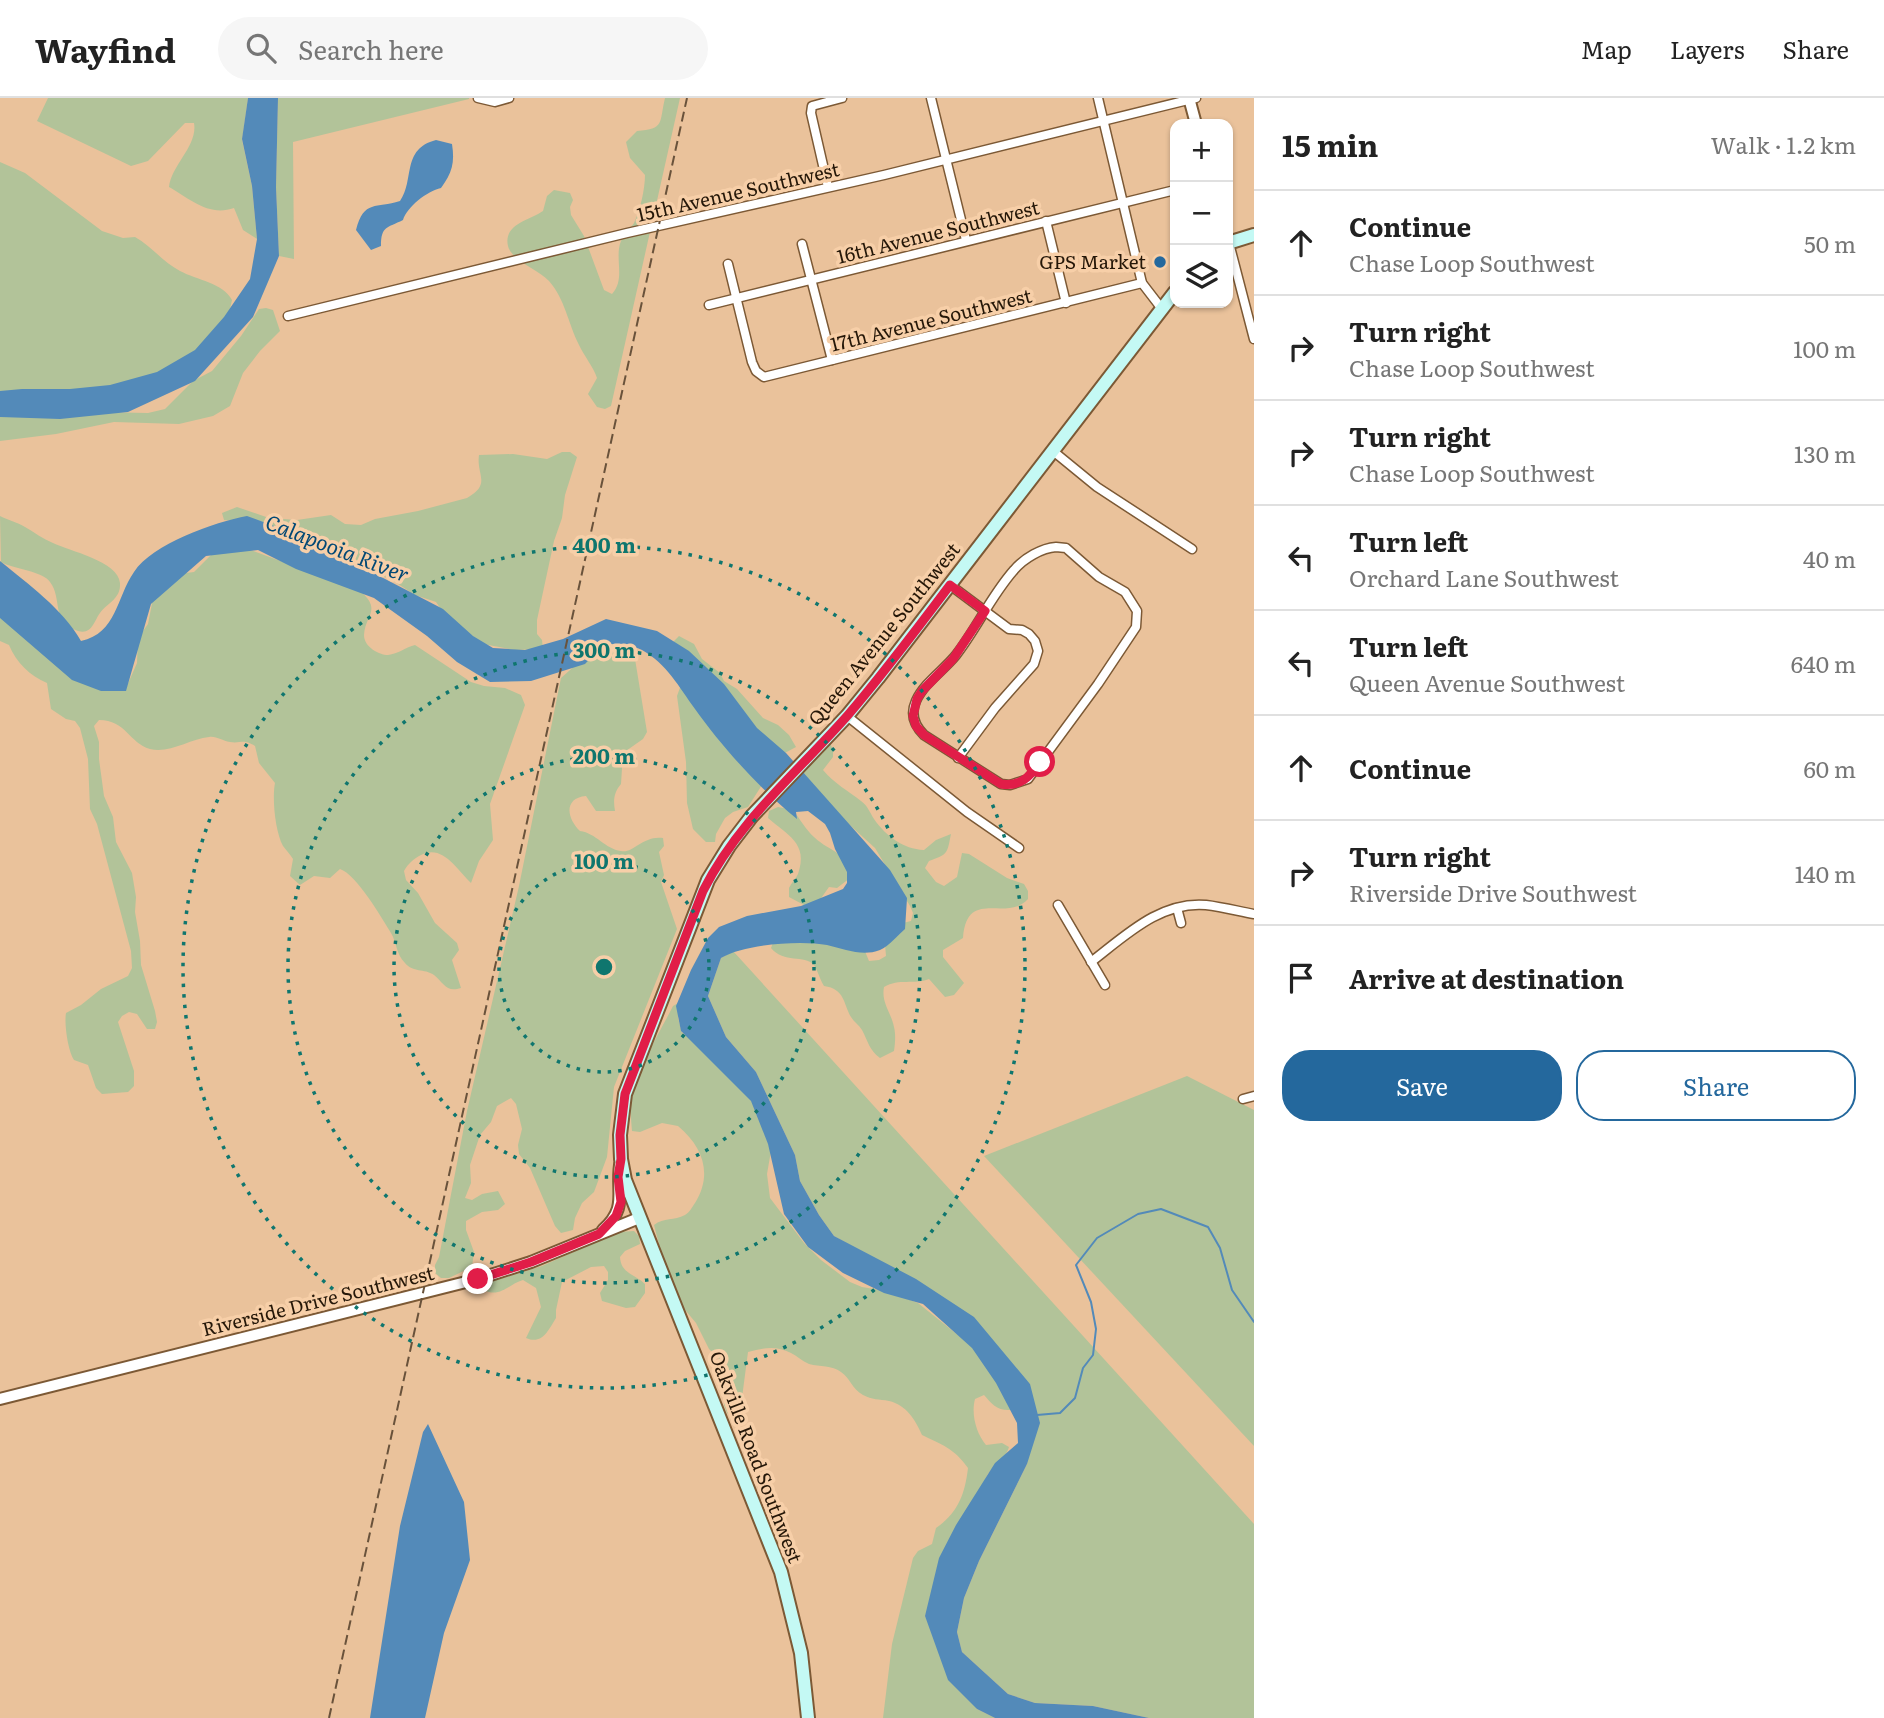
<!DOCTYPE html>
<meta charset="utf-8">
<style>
:root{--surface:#fff;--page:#f6f6f6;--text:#222;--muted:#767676;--line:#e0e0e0;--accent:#24689d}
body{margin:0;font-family:Literata,serif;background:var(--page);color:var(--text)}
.controls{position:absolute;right:21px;top:21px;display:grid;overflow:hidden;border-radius:14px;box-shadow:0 2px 5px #0004}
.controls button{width:63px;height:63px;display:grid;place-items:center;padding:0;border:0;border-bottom:2px solid var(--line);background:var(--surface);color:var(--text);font:35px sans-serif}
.stop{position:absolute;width:21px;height:21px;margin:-16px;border:5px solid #e11d48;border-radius:50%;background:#fff}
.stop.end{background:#e11d48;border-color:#fff;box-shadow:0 2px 7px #0008}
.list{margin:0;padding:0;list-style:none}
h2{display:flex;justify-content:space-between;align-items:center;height:91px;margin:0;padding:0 28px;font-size:30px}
h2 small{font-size:23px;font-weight:400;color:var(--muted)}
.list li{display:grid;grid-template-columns:46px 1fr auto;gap:21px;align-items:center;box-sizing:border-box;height:105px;padding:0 28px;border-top:2px solid var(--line)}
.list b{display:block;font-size:26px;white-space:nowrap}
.list p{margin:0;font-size:23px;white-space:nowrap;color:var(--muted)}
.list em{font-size:23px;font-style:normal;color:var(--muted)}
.actions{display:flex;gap:14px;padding:21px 28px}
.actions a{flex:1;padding:16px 0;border:2px solid var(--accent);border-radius:28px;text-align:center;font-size:24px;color:var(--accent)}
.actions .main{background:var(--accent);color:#fff}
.icon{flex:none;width:38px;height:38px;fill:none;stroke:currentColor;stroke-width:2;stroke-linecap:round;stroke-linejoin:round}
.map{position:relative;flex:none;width:1254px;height:1620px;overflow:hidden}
header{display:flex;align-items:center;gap:42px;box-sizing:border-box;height:98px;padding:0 35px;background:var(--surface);border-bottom:2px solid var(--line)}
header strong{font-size:33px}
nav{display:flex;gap:38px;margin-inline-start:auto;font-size:24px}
.search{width:490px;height:63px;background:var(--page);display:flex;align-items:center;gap:18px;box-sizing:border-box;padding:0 24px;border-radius:38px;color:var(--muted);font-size:26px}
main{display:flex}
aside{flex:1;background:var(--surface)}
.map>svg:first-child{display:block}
</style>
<header>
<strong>Wayfind</strong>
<div class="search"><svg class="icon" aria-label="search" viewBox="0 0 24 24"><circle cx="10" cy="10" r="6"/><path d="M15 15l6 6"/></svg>Search here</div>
<nav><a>Map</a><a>Layers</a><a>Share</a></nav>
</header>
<main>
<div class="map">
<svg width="1254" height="1620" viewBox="0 0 1254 1620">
<rect width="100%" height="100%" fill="#eac29b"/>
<!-- green -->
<g fill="#b2c399">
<path d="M48,0H248L242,42L252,88L257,141L243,132L234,110C209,119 190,101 169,89C172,66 198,48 194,25H185L148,63L131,68L37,23Z"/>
<path d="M278,0H469V1L293,44L294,161L279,158L276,89Z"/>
<path d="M665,0H680L611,308L605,311L597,309L588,296L597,280C593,268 584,258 579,247C568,225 565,201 549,183C539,172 511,162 508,148C503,126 530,122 543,113L547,98L554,92L570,95L573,102L570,109L571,117L584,138L604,192L612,196C626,181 614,160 621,143C624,136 630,131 634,125C640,113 645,91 645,77L630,60L626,44L637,33C665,31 659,25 665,0Z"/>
<path d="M0,64L25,75L102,133L123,140L135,139C151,148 163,164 180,173C197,182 223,185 232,202L230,211L211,244L135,292L0,294Z"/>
<path d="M266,210L273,212L280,233L260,253L243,275L230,308L213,318L179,326L114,324L56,336L0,343V312L148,315L165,311L193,283L212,273L241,238L259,211Z"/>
<path d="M562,354H570L577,359L565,397L562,420L554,443L537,522V536L542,542L543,551L515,552L483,546L445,517L436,504L415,497L395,484L364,469L247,424L224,422L222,415L237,409L269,420L297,422L331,417L345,426L361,427L375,421L418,413L467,400C492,386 476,377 479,357L513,356L547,361Z"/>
<path d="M0,418C8,422 17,424 25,429C34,434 43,441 53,445C69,453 118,463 120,485C121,501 108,504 100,515C94,523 92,537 78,533C50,523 63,501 50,484C43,473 13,471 1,464Z"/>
<path d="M240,448L359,492C383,512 365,517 364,537C364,549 379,557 388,557C398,556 406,549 415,547L471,584L484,588L505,590L521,597L525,607L490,706L493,742L479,763L471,785C457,772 443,746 421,757C413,761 408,766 404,773L406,782L418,795L435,825L457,845L459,852L452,862L461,890C446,895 444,885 434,877C424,870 413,875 405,865C396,856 397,845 391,835C382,820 356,776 340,771L330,780L314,778L300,787L290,778L293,761C290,756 286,752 283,748C275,733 272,700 275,685L259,665L255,648C243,640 241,646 230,644C222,643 217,638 209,639C190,641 169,656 150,651C129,645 126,622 99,622L94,628L99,644V661L104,698L113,719L116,744L132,775L136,799L135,814L140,843L141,867L155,913L157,924L155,931H147L137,916L129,914L122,918L118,924L134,973V988L128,994L102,996L96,990L88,967L74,962C68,953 64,926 66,915L81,907L101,891L128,878L132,870L131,853L97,726L90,711L88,661L80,630L75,623L66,621L51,611L47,585C30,578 16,564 9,547L0,543V498L103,591L119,593L126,590L137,565L138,540L148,526L154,495L186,475L194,474L211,457Z"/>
<path d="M679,538L694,546L702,561L720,575L724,583L737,591L763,620L778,627L789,637L796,649L781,657L748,709L733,714L725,720L716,736L715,744H706L693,731L687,705L686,664L677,598L682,584L673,544Z"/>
<path d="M606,547L630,553L635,561L647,634L643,641L623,655L621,686C614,694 613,702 615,713H596L586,698C563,700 567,721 580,733C596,735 605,751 621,753C633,756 643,737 663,740L664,748L659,754L664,777L661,784L677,831L614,989L607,1059L594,1094L582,1105L575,1120L573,1132L561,1135L555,1128L530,1070L519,1056L518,1047L522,1031L516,1006L511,1000L497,1008L491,1024L480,1037L470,1067L471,1085L465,1100L472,1102L482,1096L498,1093L505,1106L498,1112L482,1114L466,1123V1132L474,1154L472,1169L449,1180H441L435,1175V1167L439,1159L467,1013L519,788L561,580L596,549Z"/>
<path d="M829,644L833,651V659L823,672C835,686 847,692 861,703C868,708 870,715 874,721C886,738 903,751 924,752L936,742L951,736C947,755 949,756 929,763L925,770L936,784L944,788L957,779L962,755L969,756L1007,780L1024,786L1028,793V801C1006,825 967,789 963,840L943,852V859L964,885L954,897L945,899L929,881C914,887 899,880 884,889C881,905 891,914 894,929C896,937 895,946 894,953L880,960C869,952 868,943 862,932C859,927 854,924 851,919C843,905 845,891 824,888C820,882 818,873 814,867C804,856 784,866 771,850L774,842L862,846L869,863L879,862L886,858L885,846L895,827L911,823L913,815L910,808L875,750L797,679Z"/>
<path d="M778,709L793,712C800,721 806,732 814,739C832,756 843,749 850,780L837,790L829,789L819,803L804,807L789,799V790C791,785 796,781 798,776C809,745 787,737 768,720L769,713Z"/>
<path d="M733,853L1254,1426V1620H1149L1093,1608L1035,1605L1008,1596L962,1554L957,1534L964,1500L979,1463L1027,1366L1030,1286L869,1158L834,1138L819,1117L800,1083L795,1057L756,974L726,939L708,898L721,860Z"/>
<path d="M680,904L678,920L682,935L702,947L753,1005L771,1053L767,1076L770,1100L804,1145L821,1162L850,1184L862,1189L886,1193L918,1205L974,1250L986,1261L1011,1312C997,1313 992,1306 984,1297L975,1301C971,1316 976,1335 986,1347L1002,1345L1009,1349C1004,1366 985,1369 984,1389L925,1518L977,1611L995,1620H883L892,1546L913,1460L918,1453L932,1446L936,1430C958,1415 965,1396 968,1370C954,1350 942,1347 922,1337C915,1321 906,1307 889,1303C879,1301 872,1302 863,1297C852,1291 850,1280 841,1274C832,1267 820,1269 809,1266C802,1263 797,1258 791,1255C776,1247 763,1250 748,1254L740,1315L734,1320L727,1315L724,1307L725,1292L729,1277L728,1269L709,1251L696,1225L681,1207L677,1191L668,1181L654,1127C664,1119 674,1123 685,1117C690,1114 692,1109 695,1105C713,1076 703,1049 678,1028L662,1025L640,1034L632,1033C631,1022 630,1010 632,999C639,966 658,938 673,908Z"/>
<path d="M1187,978L1254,1012V1348L984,1058Z"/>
<path d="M634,1133L639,1138L640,1146L625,1153L620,1159C621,1176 635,1176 645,1186V1195L635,1209L626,1210L602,1203L600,1195L608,1182V1174L604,1168L591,1169L562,1184L556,1212V1220C548,1233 542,1247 526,1240L541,1209L536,1190L523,1182C509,1186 501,1199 486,1193L490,1184L542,1168L618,1134Z"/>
</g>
<!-- water -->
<g fill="#538ab9">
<path d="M248,0H278L276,89L279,158L253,219L195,283L128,314L60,321L0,319V293L22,291H70L110,287L157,274L195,252L224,219L250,181L257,141L252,88L242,41Z"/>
<path d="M436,42L452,46C455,65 452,75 441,90C427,93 407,109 403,122C387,130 381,128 381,148L371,152L356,132C364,101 376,111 400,103C415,82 401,51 436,42Z"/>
<path d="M247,418L306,440L443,511L473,538L493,550L525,552L563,541L606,521L657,533L689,553L724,586L757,630L786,655L890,772L907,800L905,831C898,837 889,848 880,852C862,859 845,851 827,847C801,842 744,846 721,860L708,898L726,939L756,974L795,1057L800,1083L819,1117L834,1138L916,1181L974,1219L1030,1286L1040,1325L1027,1366L979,1463L964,1500L957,1534L962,1554L1008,1596L1035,1605L1093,1608L1149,1620H995L977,1611L948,1582L925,1518L939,1460L956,1427L995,1365L1018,1345L1017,1325L996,1285L972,1250L923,1206L884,1195L843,1175L808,1149L784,1116L768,1046L751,1003L681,933L676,908L691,872L708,840L719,829L747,818L801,808L843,791L847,785V774L835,751L830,735L825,726L808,713L796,714L797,721C761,692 722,649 695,611C679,589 667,566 642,552C632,547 616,547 605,545L585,566L531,583L490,584L457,564L427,538L374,500L296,471L258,452L206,458L151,506L126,593H101L72,582L0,520V463C28,486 63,511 81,543C117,535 116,500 134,474C152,446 215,424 247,418Z"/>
<path d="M428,1326L464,1404L470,1462L444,1535L425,1620H370L400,1428L423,1334Z"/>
</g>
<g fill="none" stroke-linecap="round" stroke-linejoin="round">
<!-- stream -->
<path stroke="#538ab9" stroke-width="2" d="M1037,1317L1060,1315L1075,1300L1083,1270L1093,1257L1096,1231L1091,1204L1076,1167L1097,1140L1138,1116L1161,1111L1208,1129L1220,1150L1232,1192L1254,1224"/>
<defs>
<g id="minor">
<path d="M478,0L495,4L509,0"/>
<path d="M931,0L966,142"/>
<path d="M1098,0L1142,185L1162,211"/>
<path d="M828,89L811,15L812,8L842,0"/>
<path d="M1046,123L1066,205"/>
<path d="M1229,145L1254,241"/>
<path d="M802,146L832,262"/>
<path d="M728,166L752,264L756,273L764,279L1142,185"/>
<path d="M709,207L1175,92"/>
<path d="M288,218L627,135L884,77L1196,0"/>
<path d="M1053,353L1097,389L1192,451"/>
<path d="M1056,449L1066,450L1099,479L1125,494L1137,513L1136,529L1098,586L1028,681L1010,687L1001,686L924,637C914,627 910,616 916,603C924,585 944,572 956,557C977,530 991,498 1014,472C1024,460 1042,450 1056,449Z"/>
<path d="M950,487L1009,531L1022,532L1029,536L1035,543L1038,553L1034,566L995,610L958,660"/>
<path d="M847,618L967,714L1019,750"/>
<path d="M1058,807L1105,887"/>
<path d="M1177,810L1181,825"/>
<path d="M1091,864C1125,838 1160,803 1206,807C1222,809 1238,813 1254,816"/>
<path d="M1243,1001L1254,998"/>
</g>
<g id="tertiary">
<path d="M1189,0L1196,26"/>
<path d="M603,1132C628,1109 616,1096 620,1067"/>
<path d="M0,1301L478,1181L531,1164L639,1120"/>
</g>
<g id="secondary">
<path d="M1228,145L1254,137"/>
<path d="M808,1620L801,1555L781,1474L625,1082L621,1061L620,1037L625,996L708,782L729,748L752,718L847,618L878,580L1175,194"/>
</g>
</defs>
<!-- minor casing -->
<use href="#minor" stroke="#7c5935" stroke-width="11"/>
<!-- tertiary casing -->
<use href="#tertiary" stroke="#7c5935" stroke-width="14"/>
<!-- secondary casing -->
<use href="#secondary" stroke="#7c5935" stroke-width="16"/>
<!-- minor -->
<use href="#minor" stroke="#fff" stroke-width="8"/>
<!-- tertiary -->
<use href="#tertiary" stroke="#fff" stroke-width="10"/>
<!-- secondary -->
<use href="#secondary" stroke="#c4f9f4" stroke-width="12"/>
<!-- rail -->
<path stroke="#69523b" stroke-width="2" stroke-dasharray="10 5" stroke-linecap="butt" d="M329,1620L687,0"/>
</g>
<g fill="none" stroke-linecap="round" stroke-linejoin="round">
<!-- route -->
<path stroke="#e11d48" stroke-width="9" d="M478,1181L531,1164L599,1136L616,1118L621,1104L618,1079L621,1061L620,1037L625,996L703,793C738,723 797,675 848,617C884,575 917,531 950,487L985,513L953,561L922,593L917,601L913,618L916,628L924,637L1001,686C1020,689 1030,679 1040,664"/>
</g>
<!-- distance rings -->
<g fill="none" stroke="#0f766e" stroke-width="3.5" stroke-dasharray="3.5 7">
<circle cx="604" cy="869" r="105"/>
<circle cx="604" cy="869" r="210"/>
<circle cx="604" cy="869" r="316"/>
<circle cx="604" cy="869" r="421"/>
</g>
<!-- markers -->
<circle fill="#24689d" stroke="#f7cfa8" stroke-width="2.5" cx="1160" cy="164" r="7"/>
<g text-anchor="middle" stroke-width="7" stroke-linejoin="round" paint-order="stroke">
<!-- street labels -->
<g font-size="19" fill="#251708" stroke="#f7cfa8">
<text transform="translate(738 94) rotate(-13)" y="7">15th Avenue Southwest</text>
<text transform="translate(938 134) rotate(-14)" y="7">16th Avenue Southwest</text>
<text transform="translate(931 222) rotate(-14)" y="7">17th Avenue Southwest</text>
<text transform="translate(884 536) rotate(-51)" y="7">Queen Avenue Southwest</text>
<text transform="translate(318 1203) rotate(-14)" y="7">Riverside Drive Southwest</text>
<text transform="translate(756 1359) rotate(69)" y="7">Oakville Road Southwest</text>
</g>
<!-- poi labels -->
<g font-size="19" fill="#251708" stroke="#f7cfa8" text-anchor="end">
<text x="1146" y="171">GPS Market</text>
</g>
<!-- water labels -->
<g font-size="21" font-style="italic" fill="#024875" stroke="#f7cfa8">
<text transform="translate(337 451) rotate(21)" y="7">Calapooia River</text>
</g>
</g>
<circle cx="604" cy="869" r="10" fill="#0f766e" stroke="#f7cfa8" stroke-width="3.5"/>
<g font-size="21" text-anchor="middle" font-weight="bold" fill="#0f766e" stroke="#f7cfa8" stroke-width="7" stroke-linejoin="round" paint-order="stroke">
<text x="604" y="455">400 m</text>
<text x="604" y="560">300 m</text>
<text x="604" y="666">200 m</text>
<text x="604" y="771">100 m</text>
</g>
</svg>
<div class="controls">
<button>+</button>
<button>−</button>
<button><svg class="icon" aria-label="layers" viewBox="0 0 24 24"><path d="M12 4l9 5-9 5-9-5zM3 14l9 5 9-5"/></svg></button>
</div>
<div class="stop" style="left:1040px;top:664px"></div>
<div class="stop end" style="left:478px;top:1181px"></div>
</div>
<aside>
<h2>15 min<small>Walk · 1.2 km</small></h2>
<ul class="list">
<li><svg class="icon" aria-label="ahead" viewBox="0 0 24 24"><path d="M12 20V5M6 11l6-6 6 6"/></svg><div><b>Continue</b><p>Chase Loop Southwest</p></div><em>50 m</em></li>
<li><svg class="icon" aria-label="right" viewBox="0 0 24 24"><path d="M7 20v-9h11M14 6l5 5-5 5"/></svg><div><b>Turn right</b><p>Chase Loop Southwest</p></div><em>100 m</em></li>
<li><svg class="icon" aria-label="right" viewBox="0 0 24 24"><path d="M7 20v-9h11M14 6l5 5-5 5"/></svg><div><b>Turn right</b><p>Chase Loop Southwest</p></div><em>130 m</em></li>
<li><svg class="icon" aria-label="left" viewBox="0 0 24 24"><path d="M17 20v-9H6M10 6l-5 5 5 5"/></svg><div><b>Turn left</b><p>Orchard Lane Southwest</p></div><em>40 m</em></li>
<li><svg class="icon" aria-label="left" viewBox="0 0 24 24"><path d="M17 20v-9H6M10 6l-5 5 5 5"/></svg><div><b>Turn left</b><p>Queen Avenue Southwest</p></div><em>640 m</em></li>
<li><svg class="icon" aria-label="ahead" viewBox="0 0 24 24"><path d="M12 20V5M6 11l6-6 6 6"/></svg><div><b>Continue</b></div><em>60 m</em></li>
<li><svg class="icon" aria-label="right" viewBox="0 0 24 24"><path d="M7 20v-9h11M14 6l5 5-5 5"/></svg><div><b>Turn right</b><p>Riverside Drive Southwest</p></div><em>140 m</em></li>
<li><svg class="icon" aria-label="arrive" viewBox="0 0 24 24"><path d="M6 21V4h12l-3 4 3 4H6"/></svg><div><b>Arrive at destination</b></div></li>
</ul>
<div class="actions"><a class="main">Save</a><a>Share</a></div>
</aside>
</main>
